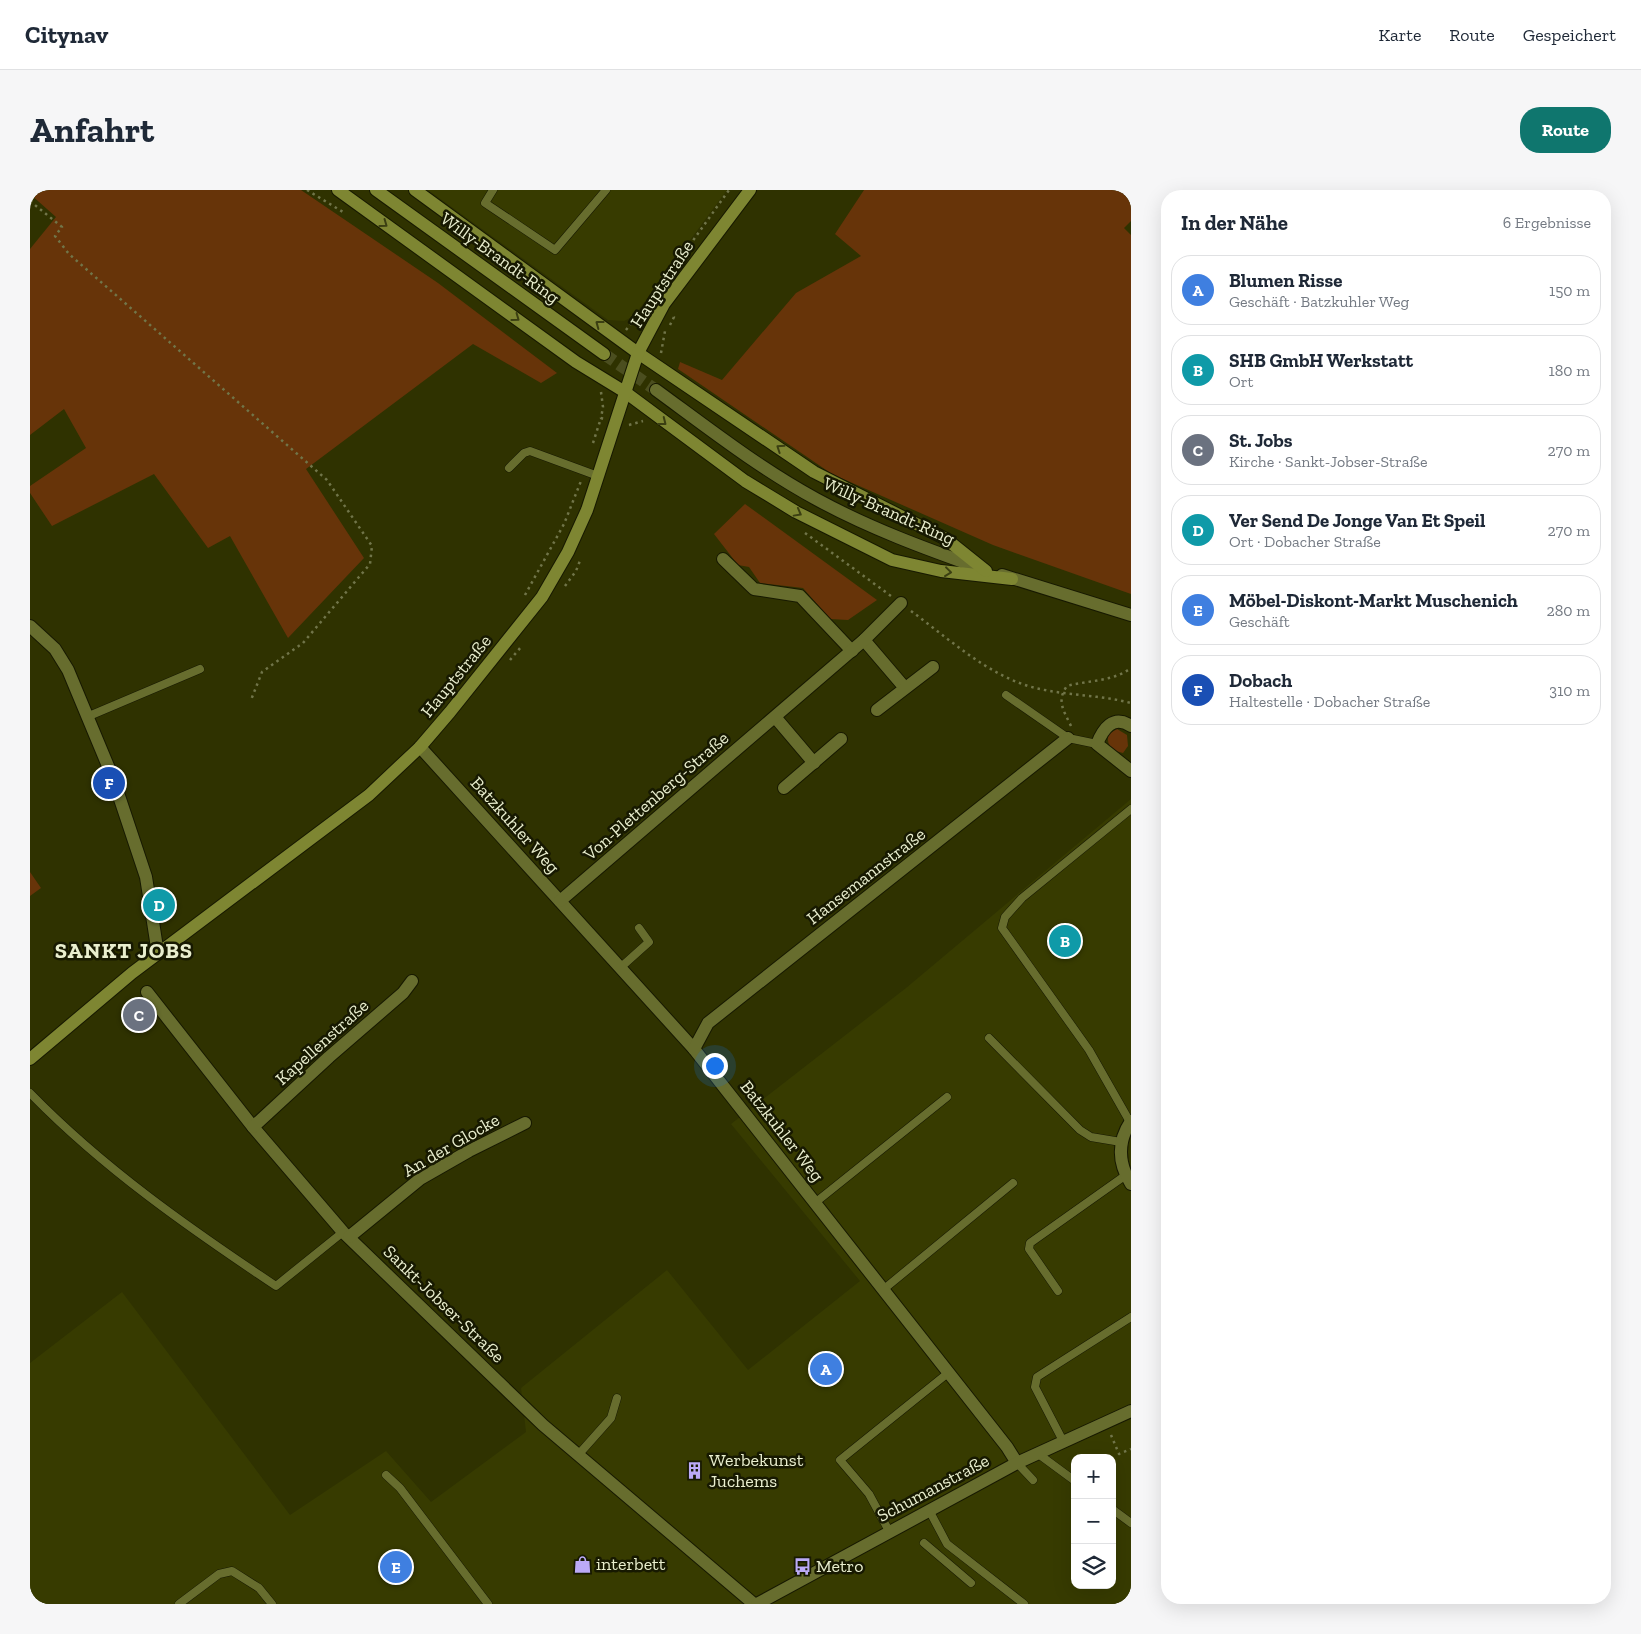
<!DOCTYPE html>
<html lang="de">
<meta charset="utf-8">
<style>
:root{--surface:#fff;--page:#f6f6f7;--text:#1f2937;--muted:#747a83;--line:#e0e1e3;--accent:#0f766e}
body{margin:0;font-family:"Zilla Slab",serif;background:var(--page);color:var(--text)}
.controls{position:absolute;right:15px;bottom:15px;display:grid;overflow:hidden;border-radius:10px;box-shadow:0 5px 20px #0002}
.controls button{width:45px;height:45px;display:grid;place-items:center;padding:0;border:0;border-bottom:1px solid var(--line);background:var(--surface);color:var(--text);font:25px sans-serif}
.you{position:absolute;left:684px;top:875px;width:18px;height:18px;margin:-12px;border:4px solid #fff;border-radius:50%;background:#1a73e8;box-shadow:0 0 0 8px #1a73e833}
.badge{display:grid;place-items:center;width:32px;height:32px;border-radius:50%;background:var(--accent);color:#fff;font-size:16px;font-weight:700}
.pin{position:absolute;translate:-50% -50%;border:2px solid #fff;box-shadow:0 1px 5px #0006}
.list{margin:0;padding:0;list-style:none}
h2{display:flex;justify-content:space-between;align-items:center;height:65px;margin:0;padding:0 20px;font-size:21px}
h2 small{font-size:16px;font-weight:400;color:var(--muted)}
.list li{display:grid;grid-template-columns:32px 1fr auto;gap:15px;align-items:center;box-sizing:border-box;height:70px;margin:0 10px 10px;padding:0 10px;border:1px solid var(--line);border-radius:20px}
.list b{display:block;font-size:19px;white-space:nowrap}
.list p{margin:0;font-size:16px;white-space:nowrap;color:var(--muted)}
.list em{font-size:16px;font-style:normal;color:var(--muted)}
.icon{flex:none;width:28px;height:28px;fill:none;stroke:currentColor;stroke-width:2;stroke-linecap:round;stroke-linejoin:round}
.map{position:relative;flex:none;width:1101px;height:1414px;overflow:hidden;border-radius:20px}
header{display:flex;align-items:center;gap:30px;box-sizing:border-box;height:70px;padding:0 25px;background:var(--surface);border-bottom:1px solid var(--line)}
header strong{font-size:24px}
nav{display:flex;gap:28px;margin-inline-start:auto;font-size:18px}
.intro{display:flex;align-items:center;justify-content:space-between;box-sizing:border-box;height:120px;padding:0 30px}
h1{margin:0;font-size:35px}
.button{padding:12px 22px;border-radius:20px;background:var(--accent);color:#fff;font-size:18px;font-weight:700}
main{display:flex;gap:30px;padding:0 30px}
aside{flex:1;background:var(--surface);border-radius:20px;box-shadow:0 5px 20px #0002}
.map>svg:first-child{display:block}
</style>
<header>
<strong>Citynav</strong>
<nav><a>Karte</a><a>Route</a><a>Gespeichert</a></nav>
</header>
<div class="intro"><h1>Anfahrt</h1><a class="button">Route</a></div>
<main>
<div class="map">
<svg width="1101" height="1414" viewBox="0 0 1101 1414">
<rect width="100%" height="100%" fill="#2f3200"/>
<!-- built -->
<g fill="#373b00" fill-rule="evenodd">
<path d="M398,0H697L604,126L594,131L578,130Z"/>
<path d="M1101,609V1414H0V1173L92,1102L260,1325L356,1261L401,1312L496,1242L491,1198L637,1080L718,1180L830,1091L701,934L876,798ZM1045,1268H1082V1395H1045Z"/>
</g>
<!-- green -->
<g fill="#673409">
<path d="M0,0H271L408,93L527,183L511,193L443,154L276,279L334,368L258,448L200,346L178,358L124,284L22,336L0,303V296L56,258L34,219L0,245V59L26,27L0,4Z"/>
<path d="M834,0H1101V31L1094,38L1101,45V404L963,355L802,284L648,179L650,172L692,190L766,103L831,66L805,44Z"/>
<path d="M715,314L847,410L818,430L800,429L773,398L730,393L719,377L708,375L684,344Z"/>
<path d="M1087,539L1097,545L1098,556L1093,563C1083,561 1075,555 1079,544Z"/>
<path d="M0,682L11,698L0,706Z"/>
</g>
<g fill="none" stroke-linecap="round" stroke-linejoin="round">
<!-- secondary-tunnel -->
<path stroke="#4b4e1f" stroke-width="12" stroke-dasharray="12 6" stroke-linecap="butt" d="M574,164L626,200"/>
<defs>
<g id="service">
<path d="M463,0L455,13L525,60L576,0"/>
<path d="M479,278L494,263L500,261L568,286"/>
<path d="M976,505L1038,548L1067,554"/>
<path d="M59,526L170,479"/>
<path d="M590,778L619,752L609,738"/>
<path d="M959,848L1050,940L1061,947L1091,952"/>
<path d="M0,903C73,978 159,1038 246,1096L313,1042"/>
<path d="M1100,932L1059,860L972,738L975,727L992,708L1101,619"/>
<path d="M786,1012L917,907"/>
<path d="M854,1099L983,993"/>
<path d="M1028,1101L999,1059L1000,1053L1096,985"/>
<path d="M1033,1251L1005,1197L1007,1187L1101,1127"/>
<path d="M1007,1263L1045,1291"/>
<path d="M549,1264L581,1228L587,1208"/>
<path d="M987,1273L1003,1290"/>
<path d="M356,1285L370,1298L458,1414"/>
<path d="M1082,1319L1101,1333"/>
<path d="M899,1320L917,1354L994,1414"/>
<path d="M859,1341L839,1304L810,1270L918,1183"/>
<path d="M894,1353L941,1393"/>
<path d="M149,1414L189,1384L202,1381L229,1398L242,1414"/>
</g>
<g id="minor">
<path d="M693,369L724,399L770,406L822,461"/>
<path d="M0,436L25,459L38,480L83,588L116,687L128,764"/>
<path d="M834,450L875,498"/>
<path d="M847,520L903,477"/>
<path d="M745,527L784,573"/>
<path d="M1101,536C1083,524 1073,539 1067,554L1101,581"/>
<path d="M390,557L664,859L977,1257L987,1273"/>
<path d="M754,598L811,549"/>
<path d="M530,711L834,450L871,413"/>
<path d="M117,802L223,937L313,1042L513,1235L724,1414"/>
<path d="M664,859L678,833L1038,548"/>
<path d="M1101,931C1087,952 1088,973 1101,994"/>
<path d="M223,937L299,867L373,803L382,791"/>
<path d="M319,1047L390,989L439,961L495,933"/>
<path d="M727,1414L987,1273L1101,1221"/>
</g>
<g id="tertiary">
<path d="M626,200C678,238 729,278 786,309C839,338 896,359 953,379"/>
<path d="M972,385L1101,425"/>
</g>
<g id="secondary">
<path d="M308,0L546,172L595,202L715,291L766,322L862,370L911,381L982,389"/>
<path d="M346,0L574,164"/>
<path d="M385,0L608,163L784,282L916,349L956,381"/>
<path d="M0,869L102,783L339,605L390,557L420,522L512,407L538,362L557,320L608,163L634,114L720,0"/>
</g>
</defs>
<!-- service casing -->
<use href="#service" stroke="#171900" stroke-width="9"/>
<!-- minor casing -->
<use href="#minor" stroke="#171900" stroke-width="14"/>
<!-- tertiary casing -->
<use href="#tertiary" stroke="#171900" stroke-width="14"/>
<!-- secondary casing -->
<use href="#secondary" stroke="#171900" stroke-width="14"/>
<!-- path -->
<g stroke="#717549" stroke-width="2.5" stroke-dasharray="2.5 4" stroke-linecap="butt">
<path d="M277,0L313,22"/>
<path d="M0,11L32,37L25,46L39,64L297,290L342,356L340,374L273,453L232,482L221,510"/>
<path d="M652,66L699,0"/>
<path d="M640,135L644,127L642,125"/>
<path d="M596,140L619,111"/>
<path d="M631,163L635,141"/>
<path d="M571,202L573,217L571,228L574,229"/>
<path d="M599,235L613,231"/>
<path d="M563,253L571,228"/>
<path d="M775,343L861,406"/>
<path d="M535,396L546,381L551,368"/>
<path d="M495,405L534,334L551,291"/>
<path d="M881,421C918,448 954,482 998,496C1032,506 1067,504 1101,513"/>
<path d="M480,470L491,457"/>
<path d="M1041,536C1034,521 1026,511 1037,496C1059,490 1082,492 1101,478"/>
<path d="M1081,1245L1089,1264L1101,1259"/>
</g>
<!-- service -->
<use href="#service" stroke="#676d2e" stroke-width="8"/>
<!-- minor -->
<use href="#minor" stroke="#676d2e" stroke-width="12"/>
<!-- tertiary -->
<use href="#tertiary" stroke="#676d2e" stroke-width="12"/>
<!-- secondary -->
<use href="#secondary" stroke="#7e8632" stroke-width="12"/>
</g>
<!-- one-way arrows -->
<defs><path id="oneway-chevron" d="M-2-3.5L2.5 0L-2 3.5" fill="none" stroke-width="1.6" stroke-linecap="round" stroke-linejoin="round" transform="scale(1.25)"/></defs>
<g stroke="#3b3f12">
<use href="#oneway-chevron" transform="translate(354 34) rotate(36)"/>
<use href="#oneway-chevron" transform="translate(486 128) rotate(36)"/>
<use href="#oneway-chevron" transform="translate(569 134) rotate(-143)"/>
<use href="#oneway-chevron" transform="translate(633 232) rotate(38)"/>
<use href="#oneway-chevron" transform="translate(750 258) rotate(-146)"/>
<use href="#oneway-chevron" transform="translate(768 323) rotate(29)"/>
<use href="#oneway-chevron" transform="translate(918 382) rotate(7)"/>
</g>
<!-- icons -->
<defs>
<symbol id="building-bare" viewBox="-9 -9 18 18"><path d="M-4-6H4V6H1V3H-1V6H-4ZM-2.5-4.3h1.7v1.8h-1.7ZM.8-4.3h1.7v1.8H.8ZM-2.5-1h1.7V.8h-1.7ZM.8-1h1.7V.8H.8Z" fill="#bbaaf6" stroke="#171901" stroke-width="2.5" paint-order="stroke"/></symbol>
<symbol id="shop-bare" viewBox="-9 -9 18 18"><path d="M-5-2.5h2.3a2.7 3.5 0 0 1 5.4 0H5L5.5 6h-11ZM-1.5-2.5h3a1.5 2.3 0 0 0-3 0Z" fill="#bbaaf6" stroke="#171901" stroke-width="2.5" paint-order="stroke"/></symbol>
<symbol id="bus-bare" viewBox="-9 -9 18 18"><path d="M-5-6H5V4H4V6H2V4H-2V6H-4V4H-5ZM-3.5-4V0h7V-4ZM-3.5 1.2v1.5H-2V1.2ZM2 1.2v1.5H3.5V1.2Z" fill="#bbaaf6" stroke="#171901" stroke-width="2.5" paint-order="stroke"/></symbol>
</defs>
<g fill-rule="evenodd">
<use href="#building-bare" x="652" y="1268" width="25" height="25"/>
<use href="#shop-bare" x="540" y="1362" width="25" height="25"/>
<use href="#bus-bare" x="760" y="1364" width="25" height="25"/>
</g>
<g text-anchor="middle" stroke-width="5" stroke-linejoin="round" paint-order="stroke">
<!-- street labels -->
<g font-size="18" fill="#e9eece" stroke="#171901">
<text transform="translate(470 68) rotate(36)" y="6">Willy-Brandt-Ring</text>
<text transform="translate(632 94) rotate(-57)" y="6">Hauptstraße</text>
<text transform="translate(859 321) rotate(24)" y="6">Willy-Brandt-Ring</text>
<text transform="translate(426 486) rotate(-51)" y="6">Hauptstraße</text>
<text transform="translate(626 606) rotate(-41)" y="6">Von-Plettenberg-Straße</text>
<text transform="translate(485 635) rotate(48)" y="6">Batzkuhler Weg</text>
<text transform="translate(836 686) rotate(-38)" y="6">Hansemannstraße</text>
<text transform="translate(292 852) rotate(-42)" y="6">Kapellenstraße</text>
<text transform="translate(752 941) rotate(52)" y="6">Batzkuhler Weg</text>
<text transform="translate(421 955) rotate(-30)" y="6">An der Glocke</text>
<text transform="translate(414 1114) rotate(44)" y="6">Sankt-Jobser-Straße</text>
<text transform="translate(903 1298) rotate(-28)" y="6">Schumanstraße</text>
</g>
<!-- poi labels -->
<g font-size="18" fill="#e9eece" stroke="#171901" text-anchor="start">
<text x="679" y="1276">Werbekunst<tspan x="679" dy="21">Juchems</tspan></text>
<text x="566" y="1380">interbett</text>
<text x="786" y="1382">Metro</text>
</g>
<!-- district labels -->
<g font-size="22" font-weight="bold" letter-spacing="1" fill="#e9eece" stroke="#171901">
<text x="94" y="768">SANKT JOBS</text>
</g>
</g>
</svg>
<div class="controls">
<button>+</button>
<button>−</button>
<button><svg class="icon" aria-label="layers" viewBox="0 0 24 24"><path d="M12 4l9 5-9 5-9-5zM3 14l9 5 9-5"/></svg></button>
</div>
<div class="you"></div>
<div class="pin badge" style="left:796px;top:1179px;background:#3f7fe0">A</div>
<div class="pin badge" style="left:1035px;top:751px;background:#0f9aa8">B</div>
<div class="pin badge" style="left:109px;top:825px;background:#6b7280">C</div>
<div class="pin badge" style="left:129px;top:715px;background:#0f9aa8">D</div>
<div class="pin badge" style="left:366px;top:1377px;background:#3f7fe0">E</div>
<div class="pin badge" style="left:79px;top:593px;background:#1a4fb4">F</div>
</div>
<aside>
<h2>In der Nähe<small>6 Ergebnisse</small></h2>
<ul class="list">
<li><span class="badge" style="background:#3f7fe0">A</span><div><b>Blumen Risse</b><p>Geschäft · Batzkuhler Weg</p></div><em>150 m</em></li>
<li><span class="badge" style="background:#0f9aa8">B</span><div><b>SHB GmbH Werkstatt</b><p>Ort</p></div><em>180 m</em></li>
<li><span class="badge" style="background:#6b7280">C</span><div><b>St. Jobs</b><p>Kirche · Sankt-Jobser-Straße</p></div><em>270 m</em></li>
<li><span class="badge" style="background:#0f9aa8">D</span><div><b>Ver Send De Jonge Van Et Speil</b><p>Ort · Dobacher Straße</p></div><em>270 m</em></li>
<li><span class="badge" style="background:#3f7fe0">E</span><div><b>Möbel-Diskont-Markt Muschenich</b><p>Geschäft</p></div><em>280 m</em></li>
<li><span class="badge" style="background:#1a4fb4">F</span><div><b>Dobach</b><p>Haltestelle · Dobacher Straße</p></div><em>310 m</em></li>
</ul>
</aside>
</main>
